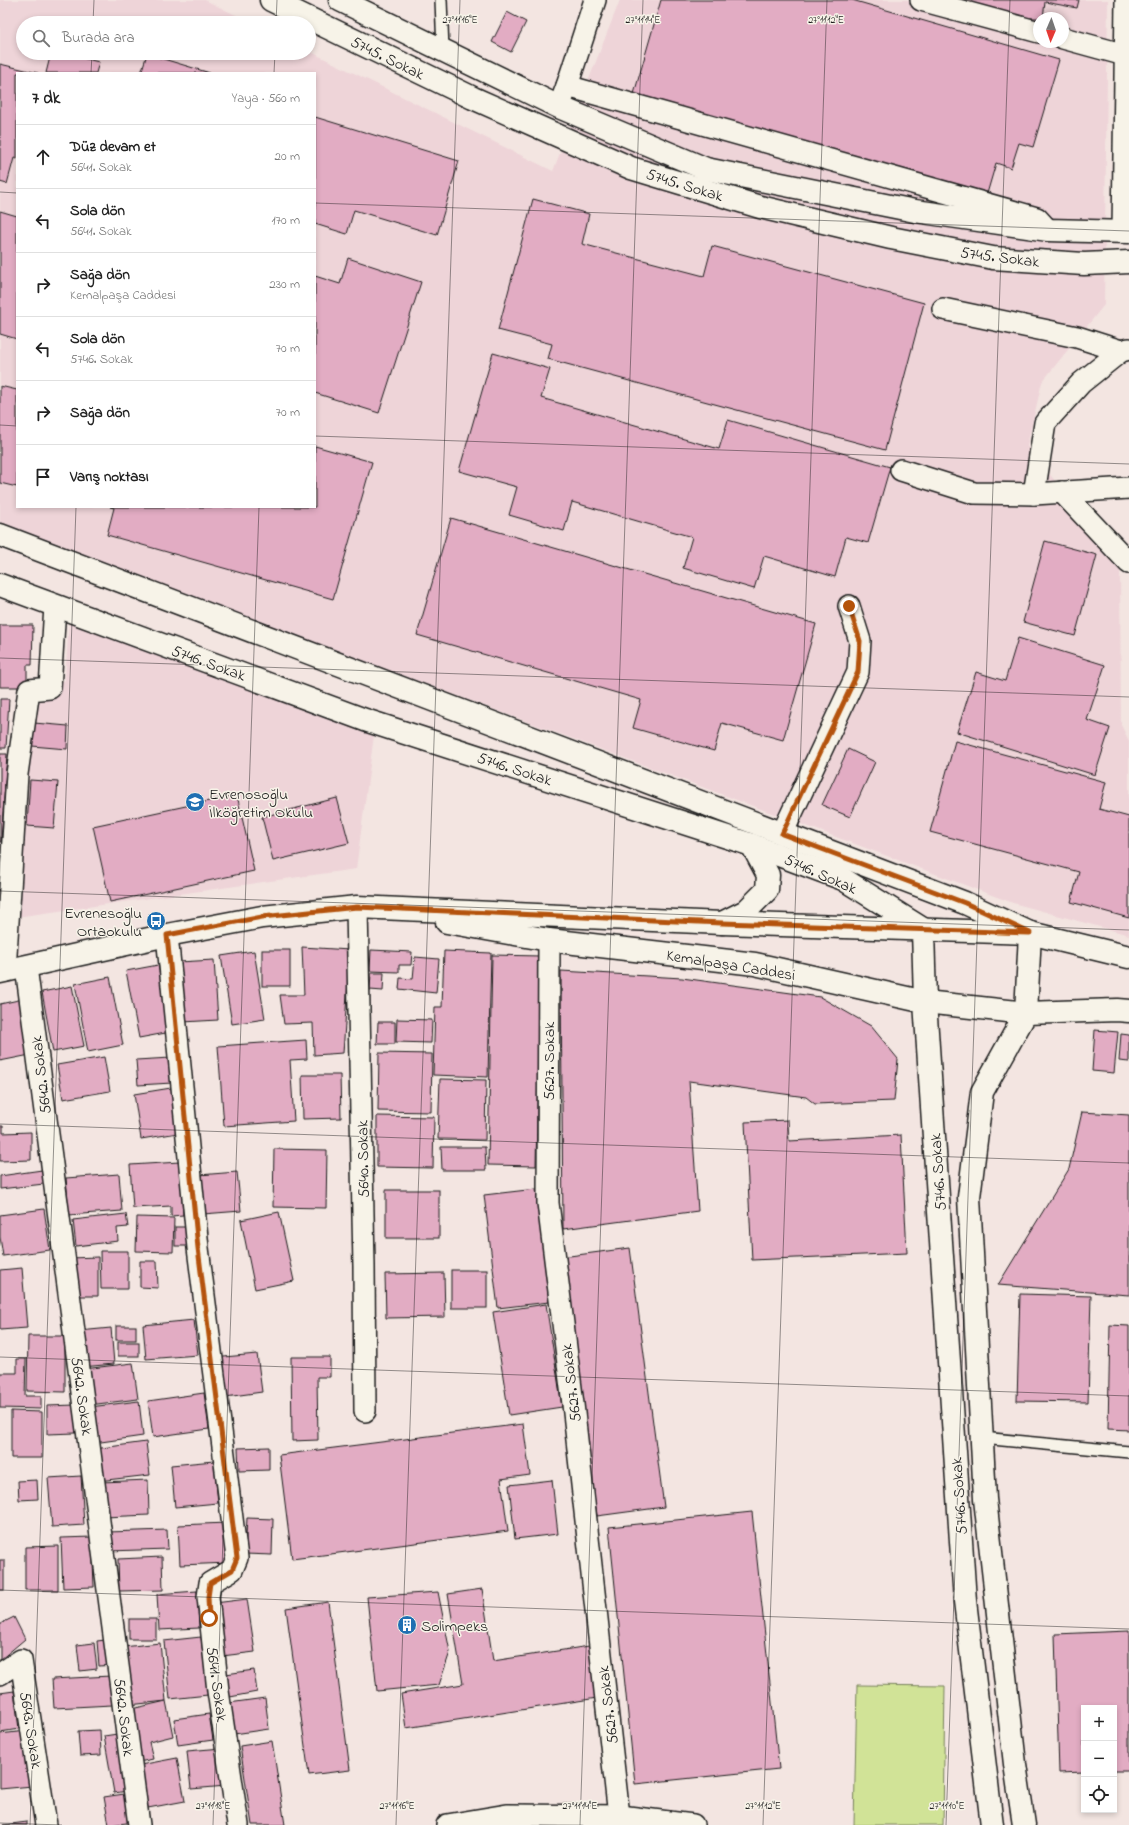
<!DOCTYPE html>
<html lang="tr">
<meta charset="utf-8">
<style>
:root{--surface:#fff;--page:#f6f6f6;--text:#222;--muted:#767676;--line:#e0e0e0}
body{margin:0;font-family:"Indie Flower",sans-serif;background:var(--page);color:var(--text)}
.controls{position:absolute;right:12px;bottom:12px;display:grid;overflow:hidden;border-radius:0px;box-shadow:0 2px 6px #0003}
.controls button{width:36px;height:36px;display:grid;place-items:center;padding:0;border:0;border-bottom:1px solid var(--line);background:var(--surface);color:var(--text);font:20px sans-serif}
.compass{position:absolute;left:1033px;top:12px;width:36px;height:36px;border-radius:50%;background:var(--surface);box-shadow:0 2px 6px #0003;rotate:182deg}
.stop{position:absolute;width:12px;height:12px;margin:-9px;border:3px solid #b45309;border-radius:50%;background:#fff}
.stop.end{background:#b45309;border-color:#fff;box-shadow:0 1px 4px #0008}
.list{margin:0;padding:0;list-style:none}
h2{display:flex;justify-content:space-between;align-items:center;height:52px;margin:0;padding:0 16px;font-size:17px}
h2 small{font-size:13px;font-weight:400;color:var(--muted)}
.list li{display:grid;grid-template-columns:26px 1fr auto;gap:12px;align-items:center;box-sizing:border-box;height:64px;padding:0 16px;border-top:1px solid var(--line)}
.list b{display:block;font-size:15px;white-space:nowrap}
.list p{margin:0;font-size:13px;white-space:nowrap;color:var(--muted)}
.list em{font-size:13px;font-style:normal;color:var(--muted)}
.icon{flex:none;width:22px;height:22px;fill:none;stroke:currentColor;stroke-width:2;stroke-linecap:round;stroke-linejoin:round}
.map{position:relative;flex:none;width:1129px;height:1825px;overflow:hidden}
.search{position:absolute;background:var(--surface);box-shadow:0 2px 6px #0003;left:16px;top:16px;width:300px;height:44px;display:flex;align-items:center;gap:10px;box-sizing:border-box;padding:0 14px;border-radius:22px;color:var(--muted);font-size:15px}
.panel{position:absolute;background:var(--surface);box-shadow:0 2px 6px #0003;left:16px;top:72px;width:300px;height:436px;border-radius:0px}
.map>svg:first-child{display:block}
</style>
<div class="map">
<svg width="1129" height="1825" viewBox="0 0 1129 1825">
<rect width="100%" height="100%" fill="#f3e5e1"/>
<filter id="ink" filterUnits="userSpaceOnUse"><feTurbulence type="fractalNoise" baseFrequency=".025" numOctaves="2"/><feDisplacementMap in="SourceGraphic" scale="8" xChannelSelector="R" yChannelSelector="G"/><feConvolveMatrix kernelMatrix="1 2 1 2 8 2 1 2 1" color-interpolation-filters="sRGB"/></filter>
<g filter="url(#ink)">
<!-- built -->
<g fill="#eed4d8" fill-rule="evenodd">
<path d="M0,0H205L252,23H23V53H309V51L553,171L620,0H1108L1104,305L1042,382L1027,446L1120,562L1121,725L1129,741V935L1013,903L0,525ZM1039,18H1063V42H1039ZM17,73H315V507H17Z"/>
<path d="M69,622L374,735L356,869L16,917L32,702L65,680Z"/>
</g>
<!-- green -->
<path fill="#d1e397" stroke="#76805a" d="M857,1685L945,1686L943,1825H854Z"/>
<!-- building -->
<g fill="#e2acc3" stroke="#1c1c1c">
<path d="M661,0H852L1059,60L1033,147L1019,143L1011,168L996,163L986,197L634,94Z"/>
<path d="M933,0H1079L1077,8L1045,2L1043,18H1030L1026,26Z"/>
<path d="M507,12L526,22L511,52L492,42Z"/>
<path d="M51,53H61L99,62L96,73H46Z"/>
<path d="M147,54L210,73H141Z"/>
<path d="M0,64L38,73H17V159L14,158L7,184L0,182Z"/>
<path d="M315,117L459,161L437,235L354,210L347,234L315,224Z"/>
<path d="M533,199L589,214L582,244L704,276L712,246L924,303L885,450L548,359L552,344L498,330Z"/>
<path d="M0,211L17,216V339L0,334Z"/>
<path d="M348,258L421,282L379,413L315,393V276L340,284Z"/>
<path d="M493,353L550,369L541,398L719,449L728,420L890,467L868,543L846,537L835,577L764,556L754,589L683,568L692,537L572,502L564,531L509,515L517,487L459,471Z"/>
<path d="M0,386L17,390V487L0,483Z"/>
<path d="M315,446L372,462L333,599L107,535L114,508L110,507H315Z"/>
<path d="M451,518L816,624L783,740L722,723L714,751L633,728L641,700L417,635Z"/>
<path d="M1045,541L1097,555L1075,636L1023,622Z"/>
<path d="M0,625H33L32,665H27V687H0Z"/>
<path d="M1018,638L1105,665L1087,720L1110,728L1095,775L957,732L976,672L1005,681Z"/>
<path d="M0,699H9L6,748H0Z"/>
<path d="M34,723L68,726L67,749L32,746Z"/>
<path d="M955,741L1106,782L1099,809L1129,817V918L1071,902L1079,872L930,832Z"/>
<path d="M848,749L875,762L850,817L822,805Z"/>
<path d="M0,754H7L1,842H0Z"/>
<path d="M30,780L58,782L54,828L27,826Z"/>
<path d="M237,795L254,871L110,902L93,826Z"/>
<path d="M337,798L349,843L273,861L262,817Z"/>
<path d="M302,947L350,950L343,1053L314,1055L313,1023L284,1024L280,995H304Z"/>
<rect x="262" y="950" width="28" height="36"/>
<path d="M371,950L412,952L411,965H399V972L370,971Z"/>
<path d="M254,951L265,1019L232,1024L221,956Z"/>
<path d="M444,951L491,953L488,1077L433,1075L435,1007H442Z"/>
<path d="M492,955L540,956L536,1166L488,1165Z"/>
<path d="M415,957L439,959L436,993L399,989L400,978L413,979Z"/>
<path d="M214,960L218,1020L183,1022L179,962Z"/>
<path d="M158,965L171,1032L139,1038L126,971Z"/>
<path d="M561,971L682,978L820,997L871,1026L898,1059L894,1101L815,1104L806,1097L689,1081L698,1211L563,1229Z"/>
<path d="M371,973H384L383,991L370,990Z"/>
<path d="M110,977L123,1045L88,1052L75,984Z"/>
<path d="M72,986L84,1046L53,1052L42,992Z"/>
<path d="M23,999L35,1054L0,1061V1004Z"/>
<path d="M397,1019L432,1020L431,1043L396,1042Z"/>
<path d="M378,1022H395V1044H377Z"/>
<path d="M1095,1030L1118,1032L1114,1073L1092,1071Z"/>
<path d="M1121,1034L1129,1035V1062L1119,1061Z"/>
<path d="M306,1040L307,1059L290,1060L294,1121L224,1126L218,1046Z"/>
<path d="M379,1053L432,1054L431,1112L378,1111Z"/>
<path d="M104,1057L110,1091L63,1099L57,1065Z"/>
<path d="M171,1058L172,1083L138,1085L136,1060Z"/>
<path d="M302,1075H340L341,1118L303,1119Z"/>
<path d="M440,1079L486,1080L485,1140L438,1139Z"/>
<path d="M171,1088L178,1133L141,1139L134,1094Z"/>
<path d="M1082,1112L1129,1115V1295L998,1285L1069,1169Z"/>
<path d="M377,1116L434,1117L433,1168L377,1167Z"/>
<path d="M788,1120L789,1141L901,1135L907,1253L752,1260L745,1122Z"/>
<path d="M0,1126H3V1133L31,1132V1160L0,1161Z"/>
<path d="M441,1147H485L486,1170H442Z"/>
<path d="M274,1149L327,1150L326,1208L273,1207Z"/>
<path d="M180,1162L183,1215L171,1216V1206L133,1208L130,1165Z"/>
<path d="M42,1170L44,1184L0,1189V1176Z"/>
<path d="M237,1172L241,1211L203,1214L199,1175Z"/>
<path d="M119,1174L122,1211L69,1215L66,1178Z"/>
<path d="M536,1189L549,1302L498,1308L484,1195Z"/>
<rect x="386" y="1190" width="53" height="48"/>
<path d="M44,1209L50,1250L3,1256L0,1237V1215Z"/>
<path d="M279,1212L294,1281L255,1289L241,1220Z"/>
<path d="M126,1214L128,1227L117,1228L118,1241L76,1246L73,1220Z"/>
<path d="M137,1217L174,1218L173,1252L136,1251Z"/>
<rect x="175" y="1227" width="13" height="19"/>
<path d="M630,1248L664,1507L597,1516L562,1257Z"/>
<path d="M100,1251H128V1289H101Z"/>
<path d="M98,1257V1296H71L70,1258Z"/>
<path d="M140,1261H157L158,1288L140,1287Z"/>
<path d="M22,1268L27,1328L0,1330V1270Z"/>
<rect x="451" y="1270" width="36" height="38"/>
<path d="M444,1273L445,1317L386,1318L385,1274Z"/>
<path d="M1020,1294L1091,1296L1088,1402L1017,1401Z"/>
<path d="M546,1304L562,1407L509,1415L493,1312Z"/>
<path d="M194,1320L198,1355L146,1359L143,1325Z"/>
<path d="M1110,1325L1129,1326V1430L1108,1429Z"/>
<rect x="116" y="1326" width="20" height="14"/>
<path d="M111,1328L114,1364L82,1367L79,1331Z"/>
<path d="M28,1336H65V1392L27,1391Z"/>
<rect x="118" y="1342" width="21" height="14"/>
<path d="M257,1354L262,1392L218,1398L213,1358Z"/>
<path d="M291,1357H330V1377H317L318,1440L292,1441Z"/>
<path d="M17,1359H26L25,1396H41V1409L0,1408V1373H17Z"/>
<path d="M133,1363L138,1399L89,1405L84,1369Z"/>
<path d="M204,1393L209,1429L153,1437L148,1401Z"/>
<path d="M139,1401L143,1436L94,1443L90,1407Z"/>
<path d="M75,1405L76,1433L47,1434V1406Z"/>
<path d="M11,1411L42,1412V1458H11Z"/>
<path d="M523,1424L530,1475L501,1479L508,1531L292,1559L279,1455Z"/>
<path d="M146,1442L150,1475L98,1481L94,1449Z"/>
<path d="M269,1447V1470L239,1471L238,1448Z"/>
<path d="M214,1461L218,1503L175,1507L171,1465Z"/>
<path d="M81,1476L84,1525L52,1527L48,1478Z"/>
<path d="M37,1480L38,1499L19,1500L18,1481Z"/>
<path d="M148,1480L149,1515L104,1517L102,1482Z"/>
<path d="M552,1480L558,1534L515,1539L509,1485Z"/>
<path d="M752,1512L779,1769L635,1784L609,1527Z"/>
<path d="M247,1518L273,1519L272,1555L245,1554Z"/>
<path d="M227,1523L229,1563L180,1565L178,1525Z"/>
<path d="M167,1530L168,1549L109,1551L108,1532Z"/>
<path d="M92,1537L94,1587L63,1588L61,1538Z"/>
<path d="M58,1546V1590H25V1547Z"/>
<path d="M162,1557L163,1590L119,1591L118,1559Z"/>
<rect x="0" y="1560" width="4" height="30"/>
<path d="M482,1589L493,1661L589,1646L597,1698L406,1728L401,1694L463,1684L448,1594Z"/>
<path d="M197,1591L199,1628L159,1630L157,1594Z"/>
<path d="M438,1592L450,1652L439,1685L377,1691L367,1597Z"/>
<path d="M247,1599L255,1652L222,1656L215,1603Z"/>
<path d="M328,1602L350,1770L309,1775L286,1608Z"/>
<path d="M14,1617L25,1639L0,1660V1624Z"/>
<rect x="129" y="1619" width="27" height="20"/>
<path d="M1129,1631V1771H1114V1708H1084V1772L1059,1773L1055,1634Z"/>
<path d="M201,1637L208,1695L170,1699L164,1641Z"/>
<path d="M113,1639L116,1665L99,1666L97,1641Z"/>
<path d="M94,1643L97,1669L80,1671L77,1645Z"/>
<path d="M160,1643L166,1701L129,1705L123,1647Z"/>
<path d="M254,1670L257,1692L230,1697L226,1674Z"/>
<path d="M111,1676L112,1705L54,1708L52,1679Z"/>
<path d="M14,1691L19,1729L0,1732V1693Z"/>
<path d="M265,1698L269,1729L234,1734L229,1703Z"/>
<path d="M166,1701L173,1736L149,1742L153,1759L139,1762L127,1710Z"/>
<path d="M209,1714L213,1740L178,1745L174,1719Z"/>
<path d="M100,1730L101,1755L80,1756L78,1731Z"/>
<path d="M26,1731L32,1786L0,1789V1734Z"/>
<path d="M124,1733L134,1790L114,1793L104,1736Z"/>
<path d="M272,1741L285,1825H252L240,1746Z"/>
<path d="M222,1748L226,1786L191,1789L187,1751Z"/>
<path d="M177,1758L185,1801L148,1808L140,1765Z"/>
<path d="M131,1793L136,1822L109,1825L104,1797Z"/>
<path d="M27,1822V1825H3Z"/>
</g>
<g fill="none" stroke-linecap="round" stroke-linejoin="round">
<defs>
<g id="lane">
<path d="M441,0L443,50"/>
<path d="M982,1438L1129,1452"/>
</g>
<g id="street">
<path d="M921,0L1039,32"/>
<path d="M1063,38L1125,55"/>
<path d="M567,86L595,0"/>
<path d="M559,107L567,86L1037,218L1048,230"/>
<path d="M1123,232L1126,0"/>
<path d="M943,309L1077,337L1121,351"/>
<path d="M901,470L974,493L1034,494L1129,488"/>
<path d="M1062,492L1129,563"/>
<path d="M1034,494L1045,423L1081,383L1121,351L1129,349"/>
<path d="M782,834L858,672L860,641L849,606"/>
<path d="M357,907L364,1266L365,1411"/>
<path d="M167,935L198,1248L237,1558L232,1570L210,1583L208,1597L218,1691L238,1825"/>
<path d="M549,940L548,1203L573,1404L620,1825"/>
<path d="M26,967L139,1825"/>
<path d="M5,971L17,774L29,690L50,688L55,606"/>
<path d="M0,1674L21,1660L46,1825"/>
<path d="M447,1825L507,1815L620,1816L693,1825"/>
</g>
<g id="secondary">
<path d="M271,0L473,98L631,168L760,207L891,238L993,258L1084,264L1129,262"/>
<path d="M340,0L559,107L706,169L915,211L1048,230L1129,232"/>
<path d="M0,535L965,903L1030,933L1026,1013L982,1092L969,1197L985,1499L1015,1764L1024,1825"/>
<path d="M0,585L365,720L752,845L843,879L923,929L925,1002L965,1601L992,1825"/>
<path d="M722,923L746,911L767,890L768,875L752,845"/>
</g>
<g id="primary">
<path d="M447,922L549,940L755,964L925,1002L1026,1013L1117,1010L1129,1011"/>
<path d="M0,972L167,935L262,917L357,907L722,923L1030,933L1129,957"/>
</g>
</defs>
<!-- lane casing -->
<use href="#lane" stroke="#1c1c1c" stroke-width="14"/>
<!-- street casing -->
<use href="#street" stroke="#1c1c1c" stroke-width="24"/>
<!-- secondary casing -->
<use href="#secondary" stroke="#1c1c1c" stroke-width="25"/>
<!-- primary casing -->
<use href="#primary" stroke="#1c1c1c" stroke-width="25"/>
<!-- lane -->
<use href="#lane" stroke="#f7f3e8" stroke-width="11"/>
<!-- street -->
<use href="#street" stroke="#f7f3e8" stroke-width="21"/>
<!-- secondary -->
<use href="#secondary" stroke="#f7f3e8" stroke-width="22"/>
<!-- primary -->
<use href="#primary" stroke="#f7f3e8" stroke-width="22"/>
</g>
</g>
<g fill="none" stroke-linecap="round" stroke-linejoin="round" filter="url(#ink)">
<!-- route -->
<path stroke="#b45309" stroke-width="5" d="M209,1618L208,1597L210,1583L232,1570L237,1558L198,1248L167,935L262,917L357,907L722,923L1030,933L965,903L782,834L858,672L860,641L849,606"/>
</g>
<!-- ticks -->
<path fill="none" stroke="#1c1c1c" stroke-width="1" stroke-opacity="0.45" d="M93,23L94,0M276,23L277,0M91,73L92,53M274,73L275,53M0,192L17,193M315,203L1129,231M0,425L17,426M315,436L1129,464M0,658L1129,697M0,891L1129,930M0,1124L1129,1163M0,1357L1129,1396M0,1590L1129,1629M0,1823L62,1825M30,1825L76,507M213,1825L259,507M396,1825L460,0M580,1825L643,0M763,1825L827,0M946,1825L1010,0"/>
<!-- icons -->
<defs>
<symbol id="school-disc" viewBox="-11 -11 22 22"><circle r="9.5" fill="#1f6fb2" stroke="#f7f3e8"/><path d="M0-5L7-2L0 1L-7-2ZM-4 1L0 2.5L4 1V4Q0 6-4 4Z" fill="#fff"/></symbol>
<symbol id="bus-disc" viewBox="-11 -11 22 22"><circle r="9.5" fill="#1f6fb2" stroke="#f7f3e8"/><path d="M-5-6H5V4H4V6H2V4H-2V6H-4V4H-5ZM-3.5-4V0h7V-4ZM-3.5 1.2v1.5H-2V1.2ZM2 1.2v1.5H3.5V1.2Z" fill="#fff"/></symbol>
<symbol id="building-disc" viewBox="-11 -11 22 22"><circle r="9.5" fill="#1f6fb2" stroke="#f7f3e8"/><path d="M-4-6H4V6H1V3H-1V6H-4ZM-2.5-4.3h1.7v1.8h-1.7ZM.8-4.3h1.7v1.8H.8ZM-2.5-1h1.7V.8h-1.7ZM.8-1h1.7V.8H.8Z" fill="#fff"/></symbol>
</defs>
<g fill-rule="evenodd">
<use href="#school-disc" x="184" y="791" width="22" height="22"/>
<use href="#bus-disc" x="145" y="910" width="22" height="22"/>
<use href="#building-disc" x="396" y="1614" width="22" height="22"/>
</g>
<g text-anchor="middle" stroke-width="3" stroke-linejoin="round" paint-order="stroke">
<!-- street labels -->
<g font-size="16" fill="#1c1c1c" stroke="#f7f3e8">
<text transform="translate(388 57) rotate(26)" y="6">5745. Sokak</text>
<text transform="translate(685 184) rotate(17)" y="6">5745. Sokak</text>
<text transform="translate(1000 256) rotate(7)" y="6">5745. Sokak</text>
<text transform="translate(209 662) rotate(20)" y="6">5746. Sokak</text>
<text transform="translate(515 768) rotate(18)" y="6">5746. Sokak</text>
<text transform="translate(821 873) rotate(24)" y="6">5746. Sokak</text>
<text transform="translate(731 964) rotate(9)" y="6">Kemalpaşa Caddesi</text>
<text transform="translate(548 1061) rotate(-90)" y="6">5627. Sokak</text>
<text transform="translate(40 1075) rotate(-97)" y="6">5642. Sokak</text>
<text transform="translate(362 1159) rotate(-91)" y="6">5640. Sokak</text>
<text transform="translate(937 1172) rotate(-94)" y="6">5746. Sokak</text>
<text transform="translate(570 1383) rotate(-97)" y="6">5627. Sokak</text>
<text transform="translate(83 1396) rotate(82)" y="6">5642. Sokak</text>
<text transform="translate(958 1496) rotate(-94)" y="6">5746. Sokak</text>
<text transform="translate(218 1684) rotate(82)" y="6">5641. Sokak</text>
<text transform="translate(607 1705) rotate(-97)" y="6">5627. Sokak</text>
<text transform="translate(125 1717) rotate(83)" y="6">5642. Sokak</text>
<text transform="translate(32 1730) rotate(81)" y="6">5643. Sokak</text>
</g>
<!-- poi labels -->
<g font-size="16" fill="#1c1c1c" stroke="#f7f3e8" text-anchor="start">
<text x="209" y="799">Evrenosoğlu<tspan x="209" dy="18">İlköğretim Okulu</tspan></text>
<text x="142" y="918" text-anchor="end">Evrenesoğlu<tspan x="142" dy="18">Ortaokulu</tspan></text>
<text x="421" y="1631">Solimpeks</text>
</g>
</g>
<g font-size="10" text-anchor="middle" fill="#1c1c1c" stroke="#f7f3e8" stroke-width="3" stroke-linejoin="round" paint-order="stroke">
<text x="460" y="23">27°11'16"E</text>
<text x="643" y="23">27°11'14"E</text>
<text x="826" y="23">27°11'12"E</text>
<text x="213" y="1809">27°11'18"E</text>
<text x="397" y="1809">27°11'16"E</text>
<text x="580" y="1809">27°11'14"E</text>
<text x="763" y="1809">27°11'12"E</text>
<text x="947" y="1809">27°11'10"E</text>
</g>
</svg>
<div class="controls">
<button>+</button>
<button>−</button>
<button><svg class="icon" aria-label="locate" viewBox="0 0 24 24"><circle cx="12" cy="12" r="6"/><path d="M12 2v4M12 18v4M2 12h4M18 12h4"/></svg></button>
</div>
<svg class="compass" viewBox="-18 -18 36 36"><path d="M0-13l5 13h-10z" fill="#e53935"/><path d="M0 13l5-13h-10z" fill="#767676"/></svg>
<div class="stop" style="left:209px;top:1618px"></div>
<div class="stop end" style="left:849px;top:606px"></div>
<div class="search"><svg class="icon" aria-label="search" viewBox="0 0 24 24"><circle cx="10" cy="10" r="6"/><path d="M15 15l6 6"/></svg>Burada ara</div>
<section class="panel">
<h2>7 dk<small>Yaya · 560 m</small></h2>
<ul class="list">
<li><svg class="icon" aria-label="ahead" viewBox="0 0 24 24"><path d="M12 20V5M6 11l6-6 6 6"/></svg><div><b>Düz devam et</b><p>5641. Sokak</p></div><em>20 m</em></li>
<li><svg class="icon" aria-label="left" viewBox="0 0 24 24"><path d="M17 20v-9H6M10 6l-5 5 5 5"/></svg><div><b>Sola dön</b><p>5641. Sokak</p></div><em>170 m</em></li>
<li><svg class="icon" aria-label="right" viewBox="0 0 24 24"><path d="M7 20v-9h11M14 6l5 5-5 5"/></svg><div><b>Sağa dön</b><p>Kemalpaşa Caddesi</p></div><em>230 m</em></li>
<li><svg class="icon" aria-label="left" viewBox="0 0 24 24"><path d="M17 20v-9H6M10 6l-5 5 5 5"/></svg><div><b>Sola dön</b><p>5746. Sokak</p></div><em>70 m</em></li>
<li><svg class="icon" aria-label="right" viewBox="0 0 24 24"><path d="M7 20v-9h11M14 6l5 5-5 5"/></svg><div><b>Sağa dön</b></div><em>70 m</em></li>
<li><svg class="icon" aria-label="arrive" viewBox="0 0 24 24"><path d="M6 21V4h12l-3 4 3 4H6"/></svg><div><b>Varış noktası</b></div></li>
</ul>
</section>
</div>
